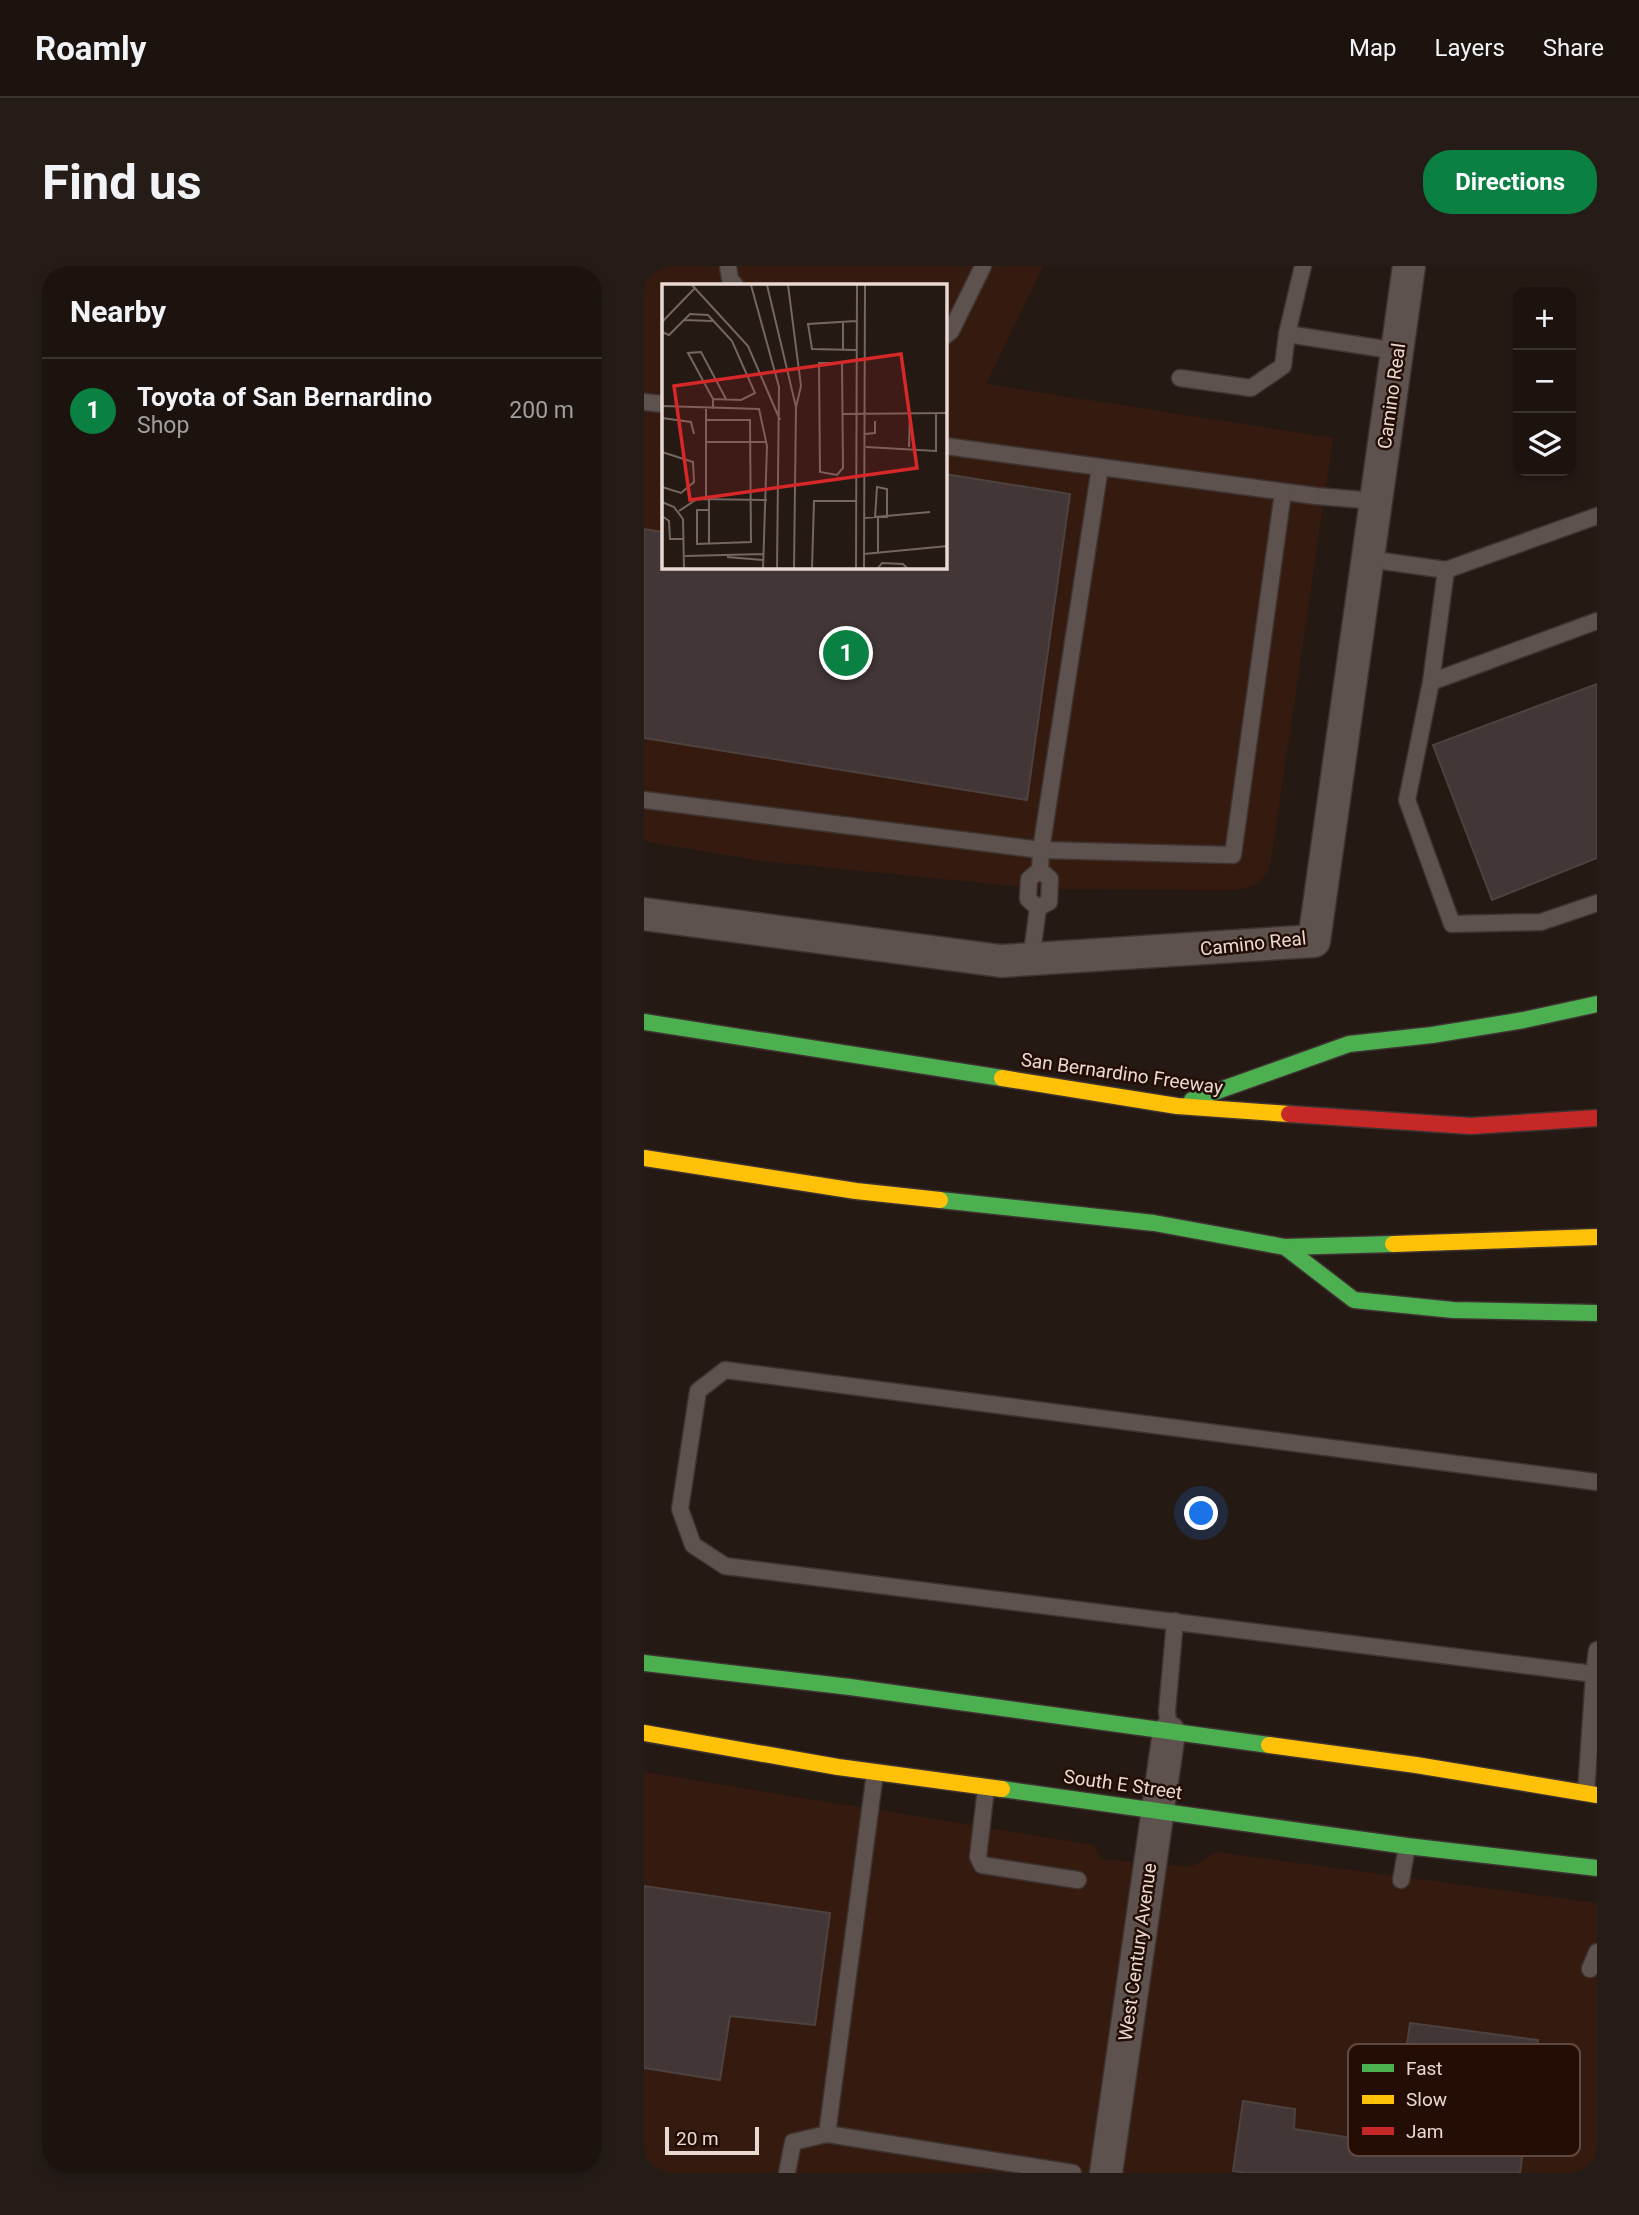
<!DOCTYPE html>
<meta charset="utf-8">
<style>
:root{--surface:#1c130f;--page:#251c18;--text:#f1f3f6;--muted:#a09e9e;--line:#3a322f;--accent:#0b8043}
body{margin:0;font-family:Roboto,sans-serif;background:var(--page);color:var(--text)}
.controls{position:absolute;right:21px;top:21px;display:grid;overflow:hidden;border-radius:14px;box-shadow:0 4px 10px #0003}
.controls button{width:63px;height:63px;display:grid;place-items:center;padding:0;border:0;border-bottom:2px solid var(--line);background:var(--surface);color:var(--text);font:35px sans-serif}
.scale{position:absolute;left:21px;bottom:18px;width:94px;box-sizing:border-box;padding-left:7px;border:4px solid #ead9d3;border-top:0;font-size:19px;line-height:24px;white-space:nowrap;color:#ead9d3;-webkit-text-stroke:5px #230d05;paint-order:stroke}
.you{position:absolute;left:558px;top:1248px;width:24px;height:24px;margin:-18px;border:5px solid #fff;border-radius:50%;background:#1a73e8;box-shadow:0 0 0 10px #1a73e833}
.badge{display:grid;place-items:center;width:46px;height:46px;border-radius:50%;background:var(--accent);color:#fff;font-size:23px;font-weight:700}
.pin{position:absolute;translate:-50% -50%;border:4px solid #fff;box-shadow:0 2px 7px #0006}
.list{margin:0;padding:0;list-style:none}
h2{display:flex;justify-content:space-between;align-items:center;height:91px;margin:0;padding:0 28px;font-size:30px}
h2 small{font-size:23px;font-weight:400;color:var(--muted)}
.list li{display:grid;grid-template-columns:46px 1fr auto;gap:21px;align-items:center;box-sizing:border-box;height:105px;padding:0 28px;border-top:2px solid var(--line)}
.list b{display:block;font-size:26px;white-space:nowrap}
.list p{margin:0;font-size:23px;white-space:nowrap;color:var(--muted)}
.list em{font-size:23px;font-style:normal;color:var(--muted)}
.icon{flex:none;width:38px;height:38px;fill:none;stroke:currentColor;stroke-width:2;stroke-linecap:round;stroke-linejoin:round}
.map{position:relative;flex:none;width:953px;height:1907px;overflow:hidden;border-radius:28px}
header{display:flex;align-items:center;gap:42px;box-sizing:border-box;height:98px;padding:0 35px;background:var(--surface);border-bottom:2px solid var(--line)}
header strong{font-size:33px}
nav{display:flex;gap:38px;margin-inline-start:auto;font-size:24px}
.intro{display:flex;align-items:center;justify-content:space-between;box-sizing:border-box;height:168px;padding:0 42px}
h1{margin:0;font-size:49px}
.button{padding:18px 32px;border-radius:28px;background:var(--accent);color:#fff;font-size:24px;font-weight:700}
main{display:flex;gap:42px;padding:0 42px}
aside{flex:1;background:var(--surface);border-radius:28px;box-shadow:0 4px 10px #0003}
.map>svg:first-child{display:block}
</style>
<header>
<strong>Roamly</strong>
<nav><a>Map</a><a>Layers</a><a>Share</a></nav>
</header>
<div class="intro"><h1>Find us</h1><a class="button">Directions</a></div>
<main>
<aside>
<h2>Nearby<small></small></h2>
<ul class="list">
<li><span class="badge">1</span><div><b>Toyota of San Bernardino</b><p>Shop</p></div><em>200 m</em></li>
</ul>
</aside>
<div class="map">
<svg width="953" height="1907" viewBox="0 0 953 1907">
<rect width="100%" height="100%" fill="#251914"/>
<!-- built -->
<g fill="#351b0f" fill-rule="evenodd">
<path d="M0,0H399L342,118L689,172L628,588L624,606L614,617L596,624L400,623L119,595L0,575ZM19,19H301V301H19Z"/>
<path d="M0,1506L449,1579L457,1593L547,1601L572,1586L953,1637V1907H0Z"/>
</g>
<!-- building -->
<g fill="#423736" stroke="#4d4240" stroke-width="2">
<path d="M301,208L426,228L383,534L0,472V263L19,266V301H301Z"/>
<path d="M953,418V592L848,634L789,479Z"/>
<path d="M0,1620L186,1647L171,1759L86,1750L76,1814L0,1802Z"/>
<path d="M766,1757L894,1774L876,1907H603L589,1905L599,1835L651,1843L650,1863L721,1874L728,1851L738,1850L744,1798L760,1801Z"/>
</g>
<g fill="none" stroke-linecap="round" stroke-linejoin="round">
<defs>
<g id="lane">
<path d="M84,0L86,13L91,19"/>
<path d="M643,68L753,85"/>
<path d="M301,70L307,65L339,0"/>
<path d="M536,112L607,122L639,100L643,68L659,0"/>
<path d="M0,136L19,138"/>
<path d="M301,180L672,230L732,235"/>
<path d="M724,293L802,304L787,416L763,534L808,658L897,656L953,637"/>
<path d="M802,304L953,250"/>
<path d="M787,416L953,355"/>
<path d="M0,534L397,584L589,589L639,226"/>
<path d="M394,642L384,633L385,613L396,604L397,584L456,201"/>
<path d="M394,642L405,636L406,613L396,604"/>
<path d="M387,694L394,642"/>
<path d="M953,1216L81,1104L54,1125L36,1243L49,1279L81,1300L950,1408L953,1384"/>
<path d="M525,1466L523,1445L531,1355"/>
<path d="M342,1522L334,1591L338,1599L434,1614"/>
<path d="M942,1527L950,1408"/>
<path d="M757,1614L763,1580"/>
<path d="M946,1703L953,1686"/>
<path d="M183,1868L429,1907"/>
<path d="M143,1907L149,1876L183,1868L231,1507"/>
</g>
<g id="street">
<path d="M0,648L357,695L670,675L765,0"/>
<path d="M462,1907L525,1466"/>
</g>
<g id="fast">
<path d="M0,756L358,812"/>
<path d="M548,834L705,778L788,769L880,754L953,738"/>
<path d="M296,934L510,957L641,981L749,978"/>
<path d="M641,981L710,1034L809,1044L953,1047"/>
<path d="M0,1397L206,1421L625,1479"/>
<path d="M358,1523L763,1580L953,1602"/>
</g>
<g id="slow">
<path d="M358,812L533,840L645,848"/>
<path d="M0,892L212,925L296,934"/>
<path d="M749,978L953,971"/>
<path d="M0,1467L194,1501L358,1523"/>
<path d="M625,1479L772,1499L953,1529"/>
</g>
<path id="jam" d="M645,848L827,860L953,852"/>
</defs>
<!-- lane casing -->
<use href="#lane" stroke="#3e3330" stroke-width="19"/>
<!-- street casing -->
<use href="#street" stroke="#3e3330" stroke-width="35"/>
<!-- fast casing -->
<use href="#fast" stroke="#3e3330" stroke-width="19"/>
<!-- slow casing -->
<use href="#slow" stroke="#3e3330" stroke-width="19"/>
<!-- jam casing -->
<use href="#jam" stroke="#3e3330" stroke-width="19"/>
<!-- lane -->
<use href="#lane" stroke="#5d524d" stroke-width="16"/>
<!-- street -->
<use href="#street" stroke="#5d524d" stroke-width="32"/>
<!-- fast -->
<use href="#fast" stroke="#4caf50" stroke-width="16"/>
<!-- slow -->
<use href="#slow" stroke="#ffc107" stroke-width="16"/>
<!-- jam -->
<use href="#jam" stroke="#c62828" stroke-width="16"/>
</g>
<g text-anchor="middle" stroke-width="5" stroke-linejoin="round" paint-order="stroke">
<!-- street labels -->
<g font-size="19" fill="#ead9d3" stroke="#230d05">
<text transform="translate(747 130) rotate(-82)" y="7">Camino Real</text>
<text transform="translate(609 677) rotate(-6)" y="7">Camino Real</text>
<text transform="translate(478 807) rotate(8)" y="7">San Bernardino Freeway</text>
<text transform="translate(479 1518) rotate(8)" y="7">South E Street</text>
<text transform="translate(493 1686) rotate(-82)" y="7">West Century Avenue</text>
</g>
</g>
<!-- overview -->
<g transform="translate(18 18)">
<rect width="285" height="285" fill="#251914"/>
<path fill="none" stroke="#746660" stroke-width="2" d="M30,1L86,62L118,136M89,1L117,103L115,285M105,1L134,123L132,285M126,1L139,102L134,123M22,36L51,37M0,38L33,4M0,48L7,51L28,30L46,31L70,57L93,109L79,116L51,115V125M181,66V37M194,66L150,65L146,40L194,37M157,79H180L181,184L175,191L158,188ZM51,115L26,69L39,68L64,115M0,122L97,125L105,162L101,285M44,125V215M180,130L286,129M0,134L29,138L32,150M44,136H88L89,258L35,260V226H47V215M203,150L213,149V137M44,158H104M204,163L274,167V129M247,163L248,129M0,168L31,178L32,198L19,209L0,203M0,218L12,223L21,235L22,285M47,226V259M17,227L35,215L105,216M0,232L7,237L8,255H22M202,234L268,228M213,234L215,203L225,205V234M216,234V270M202,270L286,262M23,272L102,270M65,273L101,276M216,284L220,279L241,280L246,285M150,285L152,217H194M194,285L195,1M202,285L203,1"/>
<path fill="#d62828" fill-opacity="0.15" stroke="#d62828" stroke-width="3.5" d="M239,70L255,184L28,216L12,102Z"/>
<rect width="285" height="285" fill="none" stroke="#ead9d3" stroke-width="3.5"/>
</g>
<!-- legend -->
<rect x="704" y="1778" width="232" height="112" rx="10" fill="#230d05" stroke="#5f4a43" stroke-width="2"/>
<rect x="718" y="1798" width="32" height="8" fill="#4caf50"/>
<rect x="718" y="1829" width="32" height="9" fill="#ffc107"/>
<rect x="718" y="1861" width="32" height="8" fill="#c62828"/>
<g font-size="19" fill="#ead9d3">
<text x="762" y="1809">Fast</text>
<text x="762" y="1840">Slow</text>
<text x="762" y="1872">Jam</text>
</g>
</svg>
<div class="controls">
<button>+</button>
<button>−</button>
<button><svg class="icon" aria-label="layers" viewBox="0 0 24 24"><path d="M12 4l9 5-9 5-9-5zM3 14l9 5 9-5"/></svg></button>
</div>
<div class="scale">20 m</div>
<div class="you"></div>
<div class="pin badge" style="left:202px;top:387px">1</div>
</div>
</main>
